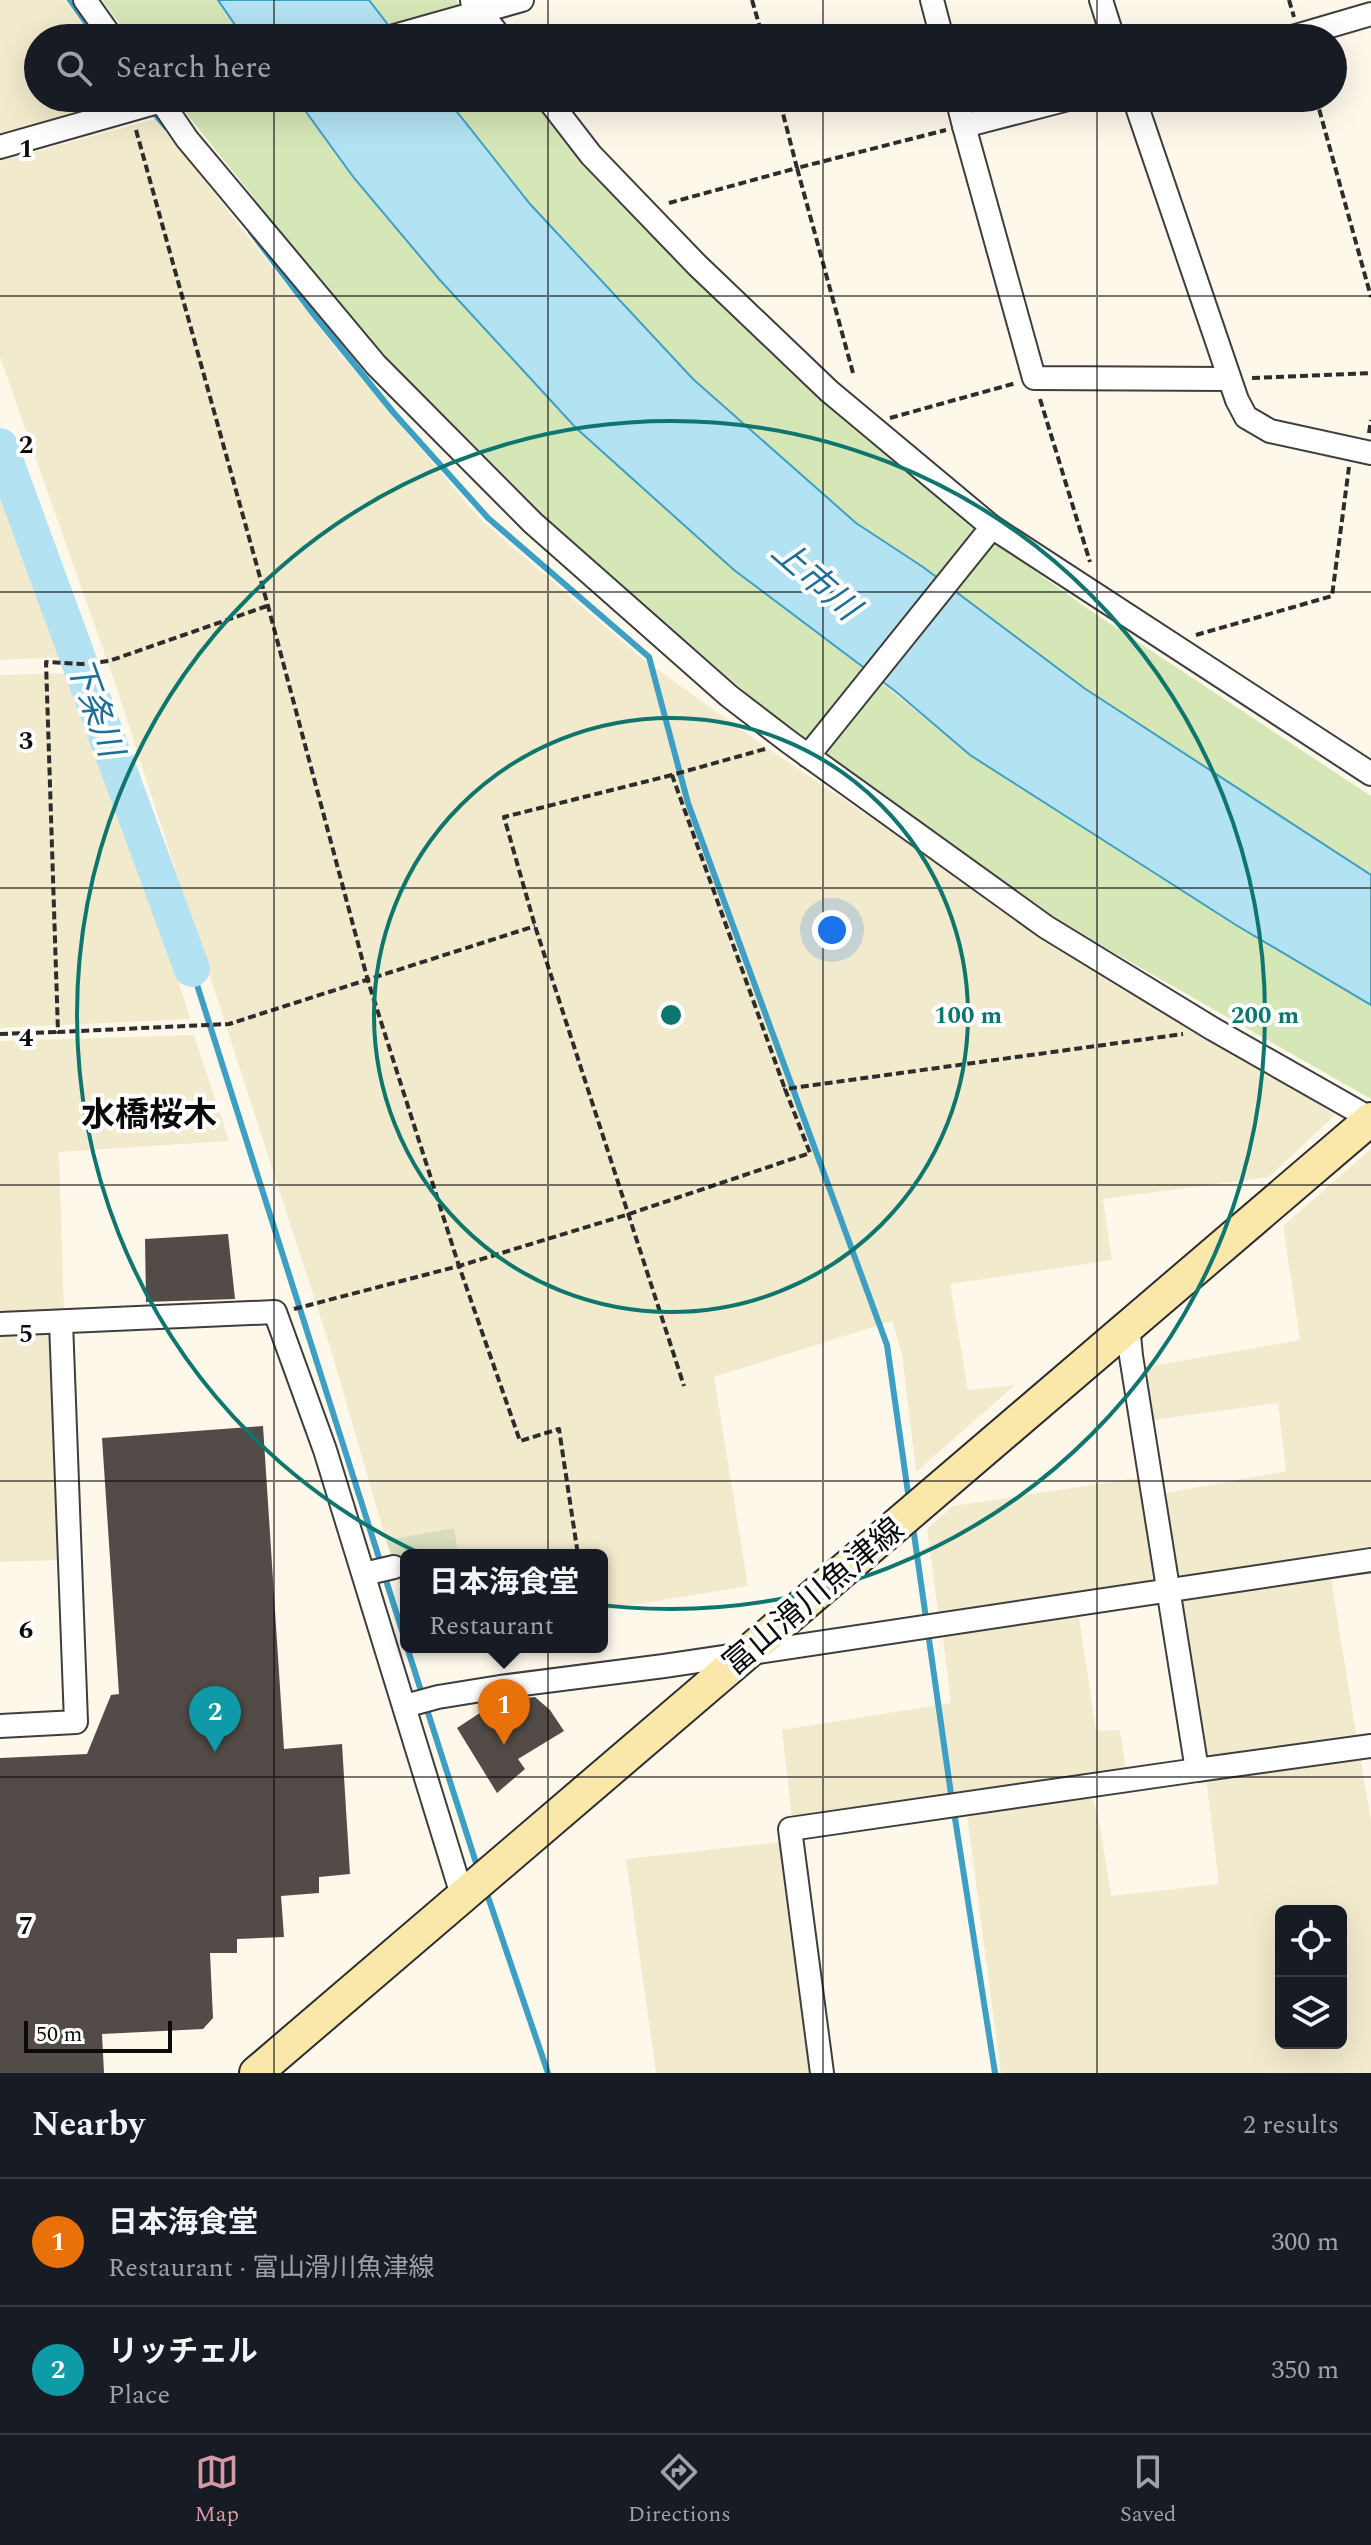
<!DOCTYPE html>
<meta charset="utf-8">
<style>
:root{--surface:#171b24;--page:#242831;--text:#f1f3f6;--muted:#9ea1a6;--line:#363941;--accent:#d599a5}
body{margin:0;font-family:Spectral,"Noto Sans JP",serif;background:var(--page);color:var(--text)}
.controls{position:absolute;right:24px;bottom:24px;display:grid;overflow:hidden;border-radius:12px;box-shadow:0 8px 32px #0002}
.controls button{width:72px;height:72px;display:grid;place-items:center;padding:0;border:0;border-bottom:2px solid var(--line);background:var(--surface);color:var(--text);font:40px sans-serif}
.scale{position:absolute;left:24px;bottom:20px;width:148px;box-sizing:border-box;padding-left:8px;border:4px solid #0b0b0b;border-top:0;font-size:22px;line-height:28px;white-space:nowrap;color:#0b0b0b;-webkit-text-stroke:6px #fff;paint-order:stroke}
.you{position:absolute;left:832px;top:930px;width:28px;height:28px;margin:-20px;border:6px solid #fff;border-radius:50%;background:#1a73e8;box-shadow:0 0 0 12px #1a73e833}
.badge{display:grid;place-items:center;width:52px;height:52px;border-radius:50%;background:var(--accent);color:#fff;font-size:26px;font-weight:700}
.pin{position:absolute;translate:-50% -66px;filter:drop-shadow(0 2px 4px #0008)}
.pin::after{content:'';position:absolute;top:42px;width:28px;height:24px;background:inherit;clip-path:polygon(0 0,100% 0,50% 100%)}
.popup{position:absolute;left:400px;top:1549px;width:208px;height:104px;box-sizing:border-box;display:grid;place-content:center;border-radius:12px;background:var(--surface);filter:drop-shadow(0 2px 6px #0005);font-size:26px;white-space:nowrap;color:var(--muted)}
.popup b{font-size:30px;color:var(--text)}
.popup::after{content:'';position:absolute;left:50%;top:100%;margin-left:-16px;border:16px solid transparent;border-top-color:var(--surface)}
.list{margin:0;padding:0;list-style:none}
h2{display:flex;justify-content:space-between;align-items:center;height:104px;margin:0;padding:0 32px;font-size:34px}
h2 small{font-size:26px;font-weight:400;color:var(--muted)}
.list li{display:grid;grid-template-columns:52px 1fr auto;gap:24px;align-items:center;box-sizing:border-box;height:128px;padding:0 32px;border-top:2px solid var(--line)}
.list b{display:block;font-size:30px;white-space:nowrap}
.list p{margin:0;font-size:26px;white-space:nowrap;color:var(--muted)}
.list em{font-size:26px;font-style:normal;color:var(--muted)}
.icon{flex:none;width:44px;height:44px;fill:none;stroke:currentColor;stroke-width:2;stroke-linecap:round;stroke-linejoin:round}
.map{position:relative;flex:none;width:1371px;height:2073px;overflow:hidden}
.search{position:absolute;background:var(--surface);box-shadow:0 8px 32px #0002;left:24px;right:24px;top:24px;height:88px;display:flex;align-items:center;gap:20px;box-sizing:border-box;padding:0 28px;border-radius:44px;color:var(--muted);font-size:30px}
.sheet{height:360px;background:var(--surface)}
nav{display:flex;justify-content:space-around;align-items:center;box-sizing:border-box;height:112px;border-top:2px solid var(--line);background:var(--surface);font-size:22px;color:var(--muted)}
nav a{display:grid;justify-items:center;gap:4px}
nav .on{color:var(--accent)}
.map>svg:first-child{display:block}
</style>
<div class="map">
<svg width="1371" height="2073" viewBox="0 0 1371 2073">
<rect width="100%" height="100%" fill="#fef8eb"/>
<!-- farmland -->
<g fill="#f2eacd" fill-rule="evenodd">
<path d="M0,0H65L93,38H38V98H134L0,139Z"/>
<path d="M156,119L342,356L480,519L644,660L776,754L1143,999L1211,1033L1335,1115L1269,1177L1103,1199L1112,1260L950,1284L968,1390L1015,1385L916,1472L902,1354L892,1321L714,1377L748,1586L602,1610V1555H458L453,1528L386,1540L330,1347L116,686L0,357V161Z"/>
<path d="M0,468L37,569L62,657L0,660Z"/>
<path d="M69,673L96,734L162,926L190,1019L0,1028V675Z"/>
<path d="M194,1035L229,1141L59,1152L64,1311L0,1314V1041Z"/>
<path d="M1371,1149V1550L1176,1578L1161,1494L1286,1471L1278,1403L1153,1420L1145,1367L1300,1340L1283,1226Z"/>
<path d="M53,1331L61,1560L0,1562V1335Z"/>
<path d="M1144,1477L1162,1580L938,1612L927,1529L953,1506Z"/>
<path d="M1330,1572L1356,1734L1203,1758L1181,1596Z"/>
<path d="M1078,1610L1096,1731L1120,1730L1126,1769L792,1820L782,1730L951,1703L942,1631Z"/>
<path d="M1360,1754L1371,1821V2073H1001L967,1816L1092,1795L1100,1827L1111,1896L1219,1884L1206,1777ZM1281,1911H1341V2043H1281Z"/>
<path d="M780,1842L814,2073H656L626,1859Z"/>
</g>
<!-- green -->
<g fill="#d5e6b7">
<path d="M102,0H218L244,38H130Z"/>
<path d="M369,0H456L483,38H398Z"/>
<path d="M174,98H295L354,178L439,279L734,570L833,643L965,751L1271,946L1371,1005V1099L1060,922L790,730L524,502L398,378Z"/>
<path d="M446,98H533L619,199L776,352L973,527L1091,611L1371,796V875L1084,688L923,567L856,523L693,379L530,204Z"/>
</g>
<!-- cemetery -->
<path fill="#d7ddbe" d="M454,1528L458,1555H406V1589L402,1590L386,1540Z"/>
<!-- water -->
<g fill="#b3e2f2" stroke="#3e9fc4" stroke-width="2">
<path d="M218,0H369L398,38H244Z"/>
<path d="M296,98H446L530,204L693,379L856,523L923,567L1084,688L1371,875V1005L1236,925L970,755L895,691L734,570L576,428L439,279L354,178Z"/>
</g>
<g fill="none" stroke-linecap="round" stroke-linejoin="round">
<!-- stream -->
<g stroke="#3e9fc4" stroke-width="6">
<path d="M70,0L97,38"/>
<path d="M150,108L166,127"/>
<path d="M251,232L311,311L393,412L488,518L649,657L688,803L887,1345L909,1500"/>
<path d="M192,969L381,1564"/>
<path d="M913,1527L952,1801"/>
<path d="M384,1574L406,1643"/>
<path d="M407,1647L478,1869"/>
<path d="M954,1812L995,2073"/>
<path d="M486,1891L548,2073"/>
</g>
<!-- river -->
<path stroke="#b3e2f2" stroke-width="36" d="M0,446L192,969"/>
</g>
<!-- building -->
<g fill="#534b48">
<path d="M228,1234L235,1299L146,1302L145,1239Z"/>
<path d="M263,1426L284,1749L342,1744L350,1874L319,1877V1893L281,1896L284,1937L237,1939V1953H210L213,2018L203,2029L102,2034L104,2073H0V1758L87,1754L111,1695L119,1694L102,1438Z"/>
<path d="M535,1697L550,1710L564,1731L518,1759L525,1769L497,1793L457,1728L498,1701Z"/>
</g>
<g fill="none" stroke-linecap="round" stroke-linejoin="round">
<defs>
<g id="minor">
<path d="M85,0L112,38"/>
<path d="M932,0L942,38"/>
<path d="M1101,0L1113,38"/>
<path d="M472,1L501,38"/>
<path d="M387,38L522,0"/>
<path d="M1289,38L1371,14"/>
<path d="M159,98L187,139L376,365L533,523L729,696L789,742L1046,927L1213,1029L1371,1119"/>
<path d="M547,98L591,155L697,265L829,391L992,527L1371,774"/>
<path d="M957,98L964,126"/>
<path d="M1072,98L964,126L1034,378L1229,379"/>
<path d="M1134,98L1237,400L1246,417L1270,431L1371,453"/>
<path d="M0,147L172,98"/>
<path d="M808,756L992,527"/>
<path d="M0,1324L275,1312L325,1450L462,1895"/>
<path d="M1128,1325L1131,1356L1197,1770L1371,1746"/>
<path d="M364,1574L394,1567"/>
<path d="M405,1706L438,1697L500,1687L664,1666L1371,1560"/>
<path d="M0,1726L76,1722L61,1322"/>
<path d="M822,2073L790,1829L1197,1770"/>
</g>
<path id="secondary" d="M256,2073L1371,1119"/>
</defs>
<!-- minor casing -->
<use href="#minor" stroke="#3e3e3e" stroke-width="26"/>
<!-- secondary casing -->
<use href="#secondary" stroke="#2d2d2d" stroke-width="36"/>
<!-- path -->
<g stroke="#2d2d2d" stroke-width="4" stroke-dasharray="8 4" stroke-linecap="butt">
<path d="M752,0L763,38"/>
<path d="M1289,0L1294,17"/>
<path d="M1316,98L1371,297"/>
<path d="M136,130L268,606L368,981L459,1266L520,1441L559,1429L578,1555"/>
<path d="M669,203L797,168L779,98"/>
<path d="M853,373L797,168L946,130"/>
<path d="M1252,378L1371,373"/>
<path d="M1040,399L1090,562"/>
<path d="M890,418L1016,383"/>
<path d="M1369,433L1371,420"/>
<path d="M267,606L109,661L82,664L46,662L58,1032L229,1024L535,926"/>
<path d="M1196,635L1332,596L1349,467"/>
<path d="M765,749L672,775L785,1089"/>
<path d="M672,775L504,817L535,926L684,1386"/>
<path d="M0,1034L58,1032"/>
<path d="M294,1309L459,1266L626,1215L810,1153L785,1089L1183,1034"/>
</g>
<!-- minor -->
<use href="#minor" stroke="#fff" stroke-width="22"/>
<!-- secondary -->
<use href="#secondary" stroke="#fae7aa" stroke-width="32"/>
</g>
<!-- grid -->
<path fill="none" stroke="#0b0b0b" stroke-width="2" stroke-opacity="0.55" d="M274,0V38M548,0V38M823,0V38M1097,0V38M274,98V2073M548,98V2073M823,98V2073M1097,98V2073M0,296H1371M0,592H1371M0,888H1371M0,1185H1371M0,1481H1371M0,1777H1371"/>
<!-- distance rings -->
<g fill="none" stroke="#0f766e" stroke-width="4">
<circle cx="671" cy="1015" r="297"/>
<circle cx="671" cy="1015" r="594"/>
</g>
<g text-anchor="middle" stroke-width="8" stroke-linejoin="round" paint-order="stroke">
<!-- street labels -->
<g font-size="32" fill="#0b0b0b" stroke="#fff">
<text transform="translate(813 1596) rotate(-40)" y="11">富山滑川魚津線</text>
</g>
<!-- water labels -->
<g font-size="34" font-style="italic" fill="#1d6f95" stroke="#fff">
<text transform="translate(816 579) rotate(41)" y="12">上市川</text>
<text transform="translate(96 707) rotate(70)" y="12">下条川</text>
</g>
<!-- neighbourhood labels -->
<g font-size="34" font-weight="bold" fill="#0b0b0b" stroke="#fff">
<text x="149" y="1126">水橋桜木</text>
</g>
</g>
<g font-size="26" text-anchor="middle" font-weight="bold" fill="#0b0b0b" stroke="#fff" stroke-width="8" stroke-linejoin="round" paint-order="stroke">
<text x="26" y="157">1</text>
<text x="26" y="453">2</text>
<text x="26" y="749">3</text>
<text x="26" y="1046">4</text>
<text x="26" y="1342">5</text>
<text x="26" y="1638">6</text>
<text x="26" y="1934">7</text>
</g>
<circle cx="671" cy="1015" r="12" fill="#0f766e" stroke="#fff" stroke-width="4"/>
<g font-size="24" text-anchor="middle" font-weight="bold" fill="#0f766e" stroke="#fff" stroke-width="8" stroke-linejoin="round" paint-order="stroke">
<text x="968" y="1023">100 m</text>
<text x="1265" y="1023">200 m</text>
</g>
</svg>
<div class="controls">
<button><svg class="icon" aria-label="locate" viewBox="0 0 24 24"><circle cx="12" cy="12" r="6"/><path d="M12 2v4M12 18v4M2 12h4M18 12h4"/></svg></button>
<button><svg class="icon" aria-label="layers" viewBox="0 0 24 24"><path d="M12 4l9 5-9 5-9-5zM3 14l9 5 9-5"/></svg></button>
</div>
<div class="scale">50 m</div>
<div class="you"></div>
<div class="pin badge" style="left:504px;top:1745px;background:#e8710a">1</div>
<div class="popup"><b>日本海食堂</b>Restaurant</div>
<div class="pin badge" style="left:215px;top:1752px;background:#0f9aa8">2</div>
<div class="search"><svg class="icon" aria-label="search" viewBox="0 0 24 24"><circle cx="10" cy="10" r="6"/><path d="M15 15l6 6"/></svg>Search here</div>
</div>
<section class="sheet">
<h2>Nearby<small>2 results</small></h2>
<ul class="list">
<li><span class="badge" style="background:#e8710a">1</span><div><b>日本海食堂</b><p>Restaurant · 富山滑川魚津線</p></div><em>300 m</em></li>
<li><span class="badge" style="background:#0f9aa8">2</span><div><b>リッチェル</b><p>Place</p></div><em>350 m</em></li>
</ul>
</section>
<nav>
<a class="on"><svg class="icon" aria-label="map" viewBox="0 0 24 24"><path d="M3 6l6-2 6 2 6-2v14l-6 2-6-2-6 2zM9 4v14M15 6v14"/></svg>Map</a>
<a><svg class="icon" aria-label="directions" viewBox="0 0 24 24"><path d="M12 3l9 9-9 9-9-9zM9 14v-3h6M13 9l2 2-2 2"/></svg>Directions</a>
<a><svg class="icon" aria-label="saved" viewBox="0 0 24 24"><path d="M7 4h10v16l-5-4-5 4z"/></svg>Saved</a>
</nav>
